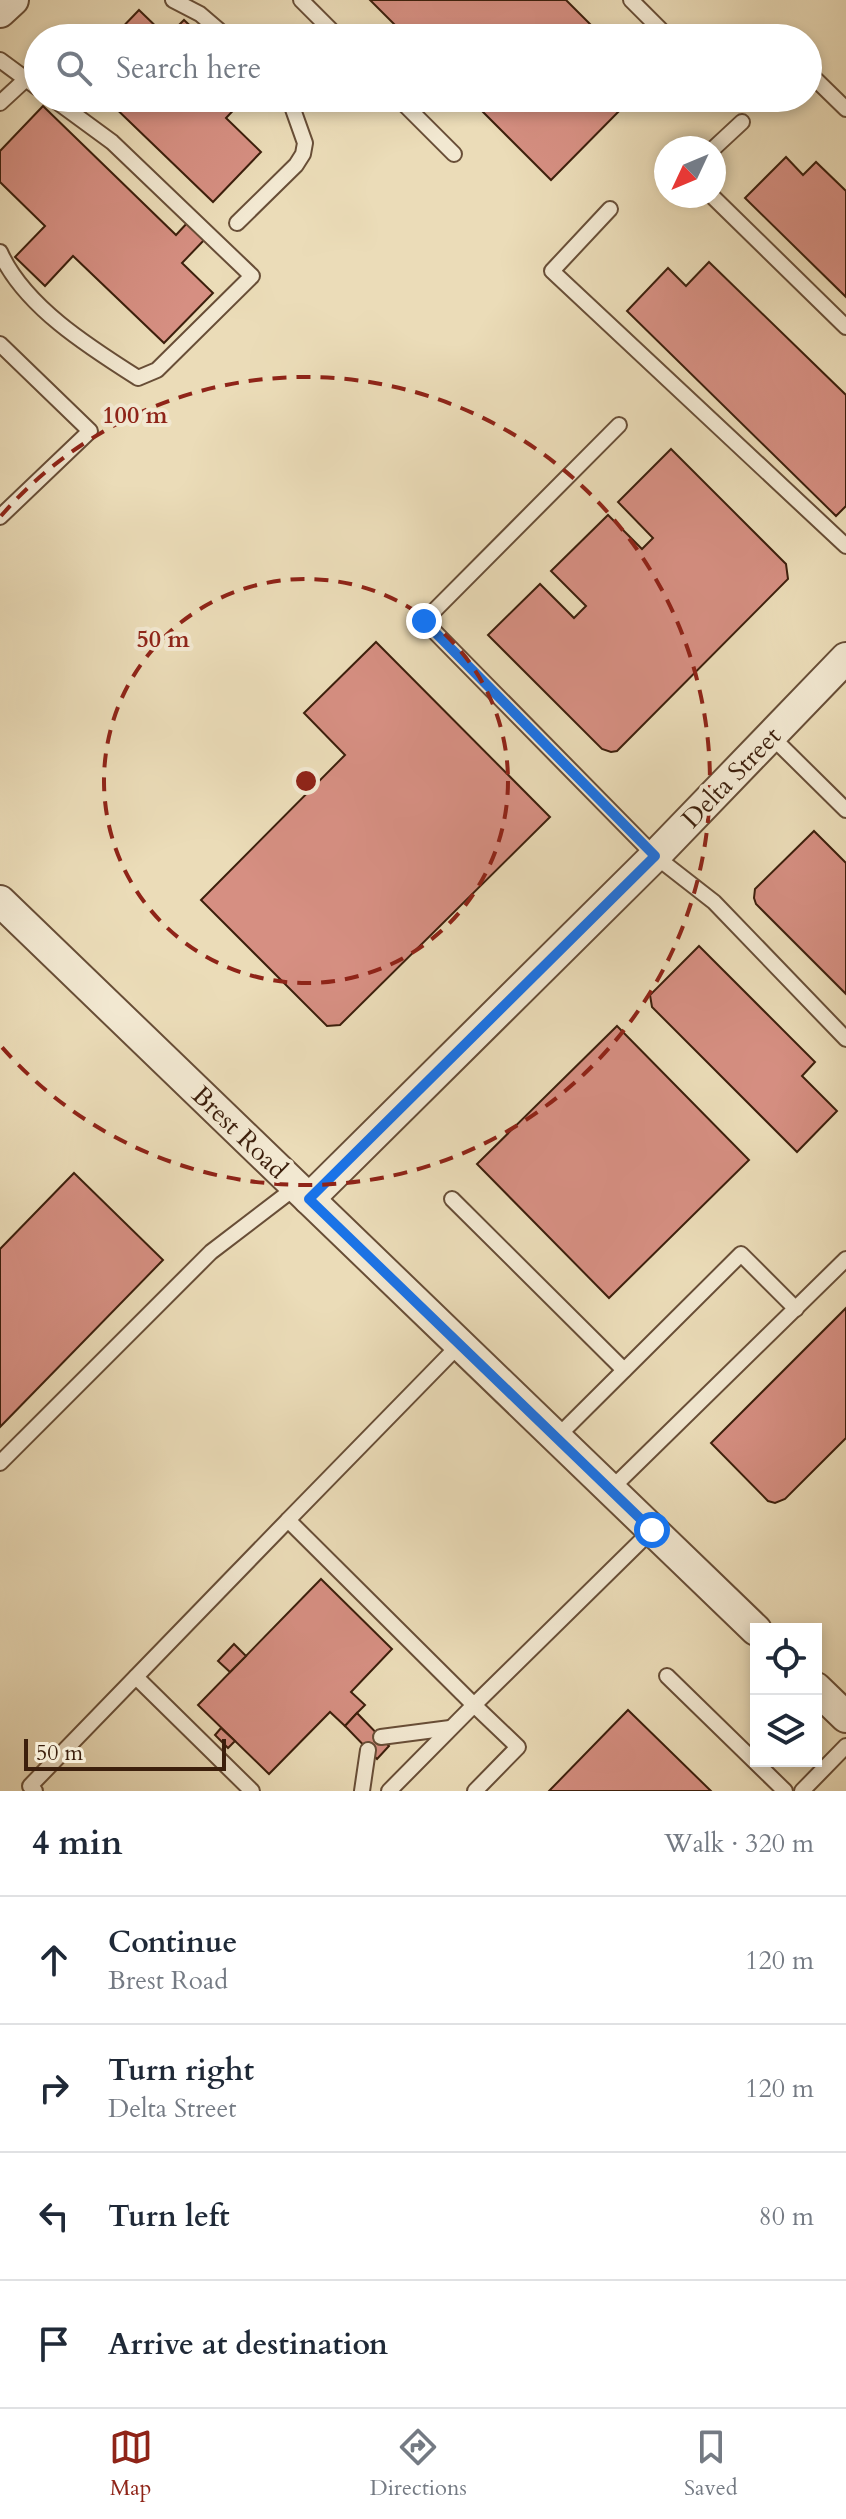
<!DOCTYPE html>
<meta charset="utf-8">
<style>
:root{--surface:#fff;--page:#f2f2f3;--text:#1f2937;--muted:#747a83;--line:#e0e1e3;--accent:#8f2418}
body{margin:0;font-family:Cardo,serif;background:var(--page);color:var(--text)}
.controls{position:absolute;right:24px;bottom:24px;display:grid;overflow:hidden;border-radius:0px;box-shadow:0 4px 12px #0003}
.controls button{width:72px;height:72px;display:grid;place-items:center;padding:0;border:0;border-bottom:2px solid var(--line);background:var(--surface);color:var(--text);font:40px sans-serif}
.compass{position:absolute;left:654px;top:136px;width:72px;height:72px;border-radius:50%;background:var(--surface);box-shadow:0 4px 12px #0003;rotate:226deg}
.scale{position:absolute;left:24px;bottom:20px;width:202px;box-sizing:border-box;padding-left:8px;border:4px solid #3c1f0c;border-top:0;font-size:22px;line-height:28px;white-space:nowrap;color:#3c1f0c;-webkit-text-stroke:6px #f2e8d1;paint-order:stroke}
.stop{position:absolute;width:24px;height:24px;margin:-18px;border:6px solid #1a73e8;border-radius:50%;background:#fff}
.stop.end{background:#1a73e8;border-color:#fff;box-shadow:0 2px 8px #0008}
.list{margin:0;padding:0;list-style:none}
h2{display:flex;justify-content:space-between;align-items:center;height:104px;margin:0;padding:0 32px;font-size:34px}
h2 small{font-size:26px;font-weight:400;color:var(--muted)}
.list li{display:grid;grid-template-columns:52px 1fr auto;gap:24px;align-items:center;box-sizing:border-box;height:128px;padding:0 32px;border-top:2px solid var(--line)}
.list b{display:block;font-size:30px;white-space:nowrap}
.list p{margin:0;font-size:26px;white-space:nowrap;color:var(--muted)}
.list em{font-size:26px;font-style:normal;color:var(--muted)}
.icon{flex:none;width:44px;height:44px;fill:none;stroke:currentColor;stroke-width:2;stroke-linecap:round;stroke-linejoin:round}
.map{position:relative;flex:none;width:846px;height:1791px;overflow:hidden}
.search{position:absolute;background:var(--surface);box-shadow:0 4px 12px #0003;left:24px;right:24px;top:24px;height:88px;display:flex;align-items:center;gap:20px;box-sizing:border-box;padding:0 28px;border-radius:44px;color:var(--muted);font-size:30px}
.sheet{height:616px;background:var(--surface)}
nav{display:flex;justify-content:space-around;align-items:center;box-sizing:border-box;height:112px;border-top:2px solid var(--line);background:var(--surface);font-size:22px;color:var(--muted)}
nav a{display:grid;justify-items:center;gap:4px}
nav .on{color:var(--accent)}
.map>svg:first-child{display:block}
</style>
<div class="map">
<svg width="846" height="1791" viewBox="0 0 846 1791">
<rect width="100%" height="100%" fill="#ebdcb8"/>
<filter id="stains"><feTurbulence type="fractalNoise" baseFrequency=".0025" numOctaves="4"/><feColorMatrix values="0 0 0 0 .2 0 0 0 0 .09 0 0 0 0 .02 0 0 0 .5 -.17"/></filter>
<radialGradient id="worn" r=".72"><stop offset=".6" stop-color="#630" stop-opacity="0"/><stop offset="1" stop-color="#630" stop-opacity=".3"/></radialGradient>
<!-- building -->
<g fill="#d68f82" stroke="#3c1f0c" stroke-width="2">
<path d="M370,0H566L604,38H408Z"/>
<path d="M139,10L167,37L184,20L203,38H112Z"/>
<path d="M105,98H245L226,118L261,152L213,202Z"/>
<path d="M469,98H632L551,180Z"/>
<path d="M43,106L176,235L189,221L207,237L182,263L213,293L164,343L73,256L45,286L15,257L45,226L0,182V151Z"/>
<path d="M786,157L803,175L816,162L846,191V297L745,198Z"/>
<path d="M709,262L846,395V506L836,516L627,311L668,268L686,286Z"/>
<path d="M671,449L786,564L788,579L617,751L611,752L602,749L488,635L540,584L574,618L586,606L551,571L608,515L642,549L653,538L618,502Z"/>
<path d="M376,642L550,817L340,1025L327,1026L201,900L345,755L304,713Z"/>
<path d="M814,831L846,863V994L756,904L754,898L755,889Z"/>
<path d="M699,946L815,1062L802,1076L837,1111L797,1152L652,1007L650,995Z"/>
<path d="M617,1026L749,1160L609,1298L477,1164Z"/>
<path d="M74,1173L163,1260L0,1427V1249Z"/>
<path d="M846,1308V1438L785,1499L775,1503L768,1501L711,1443Z"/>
<path d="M321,1579L392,1649L351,1692L365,1705L357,1713L345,1726L330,1712L269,1774L198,1705Z"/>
<path d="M234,1644L246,1656L230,1672L218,1661Z"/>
<path d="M628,1710L711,1791H549Z"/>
<path d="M357,1713L389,1746L377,1759L345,1726Z"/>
<path d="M221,1728L235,1741L228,1748L215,1735Z"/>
</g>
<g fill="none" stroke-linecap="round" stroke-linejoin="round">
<defs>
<g id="service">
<path d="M173,0L200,14L228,38"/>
<path d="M301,0L339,38"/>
<path d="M631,0L665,34"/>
<path d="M0,60L38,88"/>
<path d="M808,72L846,109"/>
<path d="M398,98L454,154"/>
<path d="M0,103L26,79"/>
<path d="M714,148L742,122"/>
<path d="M712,196L846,327"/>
<path d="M610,209L552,271L846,546"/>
<path d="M237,223L296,165L303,154L305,143L289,98"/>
<path d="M0,252C24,306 89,347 138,378L157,370L252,276L112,142L52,98"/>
<path d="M0,344L90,431L0,517"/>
<path d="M619,425L424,621L655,856L714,902L846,1039"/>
<path d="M771,736L846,810"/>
<path d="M452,1199L624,1370"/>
<path d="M460,1344L288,1520L474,1705L652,1530"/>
<path d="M556,1438L741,1254L796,1309"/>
<path d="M0,1463L211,1252L296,1187"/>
<path d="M610,1490L846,1259"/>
<path d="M667,1676L785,1791"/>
<path d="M136,1677L252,1791"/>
<path d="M381,1737L450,1728"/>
<path d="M35,1791L30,1786L288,1520"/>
<path d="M362,1791L368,1750"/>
<path d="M389,1791L474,1705L518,1747L475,1791"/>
<path d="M802,1791L846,1746"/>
</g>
<g id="minor">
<path d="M0,12L13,0"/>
<path d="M0,901L756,1630"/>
<path d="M309,1199L655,856L846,658"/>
<path d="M816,1688L846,1717"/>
</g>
</defs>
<!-- service casing -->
<use href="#service" stroke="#684e37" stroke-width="18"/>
<!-- minor casing -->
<use href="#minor" stroke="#684e37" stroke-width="34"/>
<!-- service -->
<use href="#service" stroke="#f2e8d1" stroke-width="14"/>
<!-- minor -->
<use href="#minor" stroke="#f2e8d1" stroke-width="30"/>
</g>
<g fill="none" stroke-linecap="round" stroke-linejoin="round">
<!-- route -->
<path stroke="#1a73e8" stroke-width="10" d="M424,621L655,856L309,1199L652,1530"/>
</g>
<!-- distance rings -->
<g fill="none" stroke="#8f2418" stroke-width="4" stroke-dasharray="14 10">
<circle cx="306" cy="781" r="202"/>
<path d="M1 516A404 404 0 1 1 1 1046"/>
</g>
<g text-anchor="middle" stroke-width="8" stroke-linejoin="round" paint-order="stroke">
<!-- street labels -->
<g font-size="26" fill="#3c1f0c" stroke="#f2e8d1">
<text transform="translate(731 777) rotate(-46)" y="9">Delta Street</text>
<text transform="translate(240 1132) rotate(44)" y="9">Brest Road</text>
</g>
</g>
<circle cx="306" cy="781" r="12" fill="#8f2418" stroke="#f2e8d1" stroke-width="4"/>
<g font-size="24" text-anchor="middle" font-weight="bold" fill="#8f2418" stroke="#f2e8d1" stroke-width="8" stroke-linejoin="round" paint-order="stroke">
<text x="135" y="423">100 m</text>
<text x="163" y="647">50 m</text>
</g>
<rect width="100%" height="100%" filter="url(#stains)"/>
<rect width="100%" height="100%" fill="url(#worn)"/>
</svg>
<div class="controls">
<button><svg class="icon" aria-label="locate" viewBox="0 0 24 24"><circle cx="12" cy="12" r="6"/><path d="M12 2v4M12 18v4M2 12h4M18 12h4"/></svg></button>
<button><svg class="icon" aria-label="layers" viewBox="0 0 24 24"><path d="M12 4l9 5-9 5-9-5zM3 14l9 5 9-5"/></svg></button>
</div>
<svg class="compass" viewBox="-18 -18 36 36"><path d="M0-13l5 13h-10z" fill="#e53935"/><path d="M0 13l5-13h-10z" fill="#747a83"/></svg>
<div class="scale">50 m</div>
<div class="stop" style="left:652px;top:1530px"></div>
<div class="stop end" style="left:424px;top:621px"></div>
<div class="search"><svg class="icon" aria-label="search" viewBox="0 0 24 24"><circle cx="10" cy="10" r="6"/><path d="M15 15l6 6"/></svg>Search here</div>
</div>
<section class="sheet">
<h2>4 min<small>Walk · 320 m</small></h2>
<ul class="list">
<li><svg class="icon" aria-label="ahead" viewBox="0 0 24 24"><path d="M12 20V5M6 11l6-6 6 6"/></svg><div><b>Continue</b><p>Brest Road</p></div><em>120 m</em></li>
<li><svg class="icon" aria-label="right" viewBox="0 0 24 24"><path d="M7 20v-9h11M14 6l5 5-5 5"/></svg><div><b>Turn right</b><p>Delta Street</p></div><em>120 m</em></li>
<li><svg class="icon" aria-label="left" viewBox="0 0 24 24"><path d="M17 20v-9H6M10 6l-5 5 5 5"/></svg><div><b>Turn left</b></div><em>80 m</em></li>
<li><svg class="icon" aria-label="arrive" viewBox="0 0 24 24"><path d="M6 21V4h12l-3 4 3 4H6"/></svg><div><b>Arrive at destination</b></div></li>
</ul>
</section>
<nav>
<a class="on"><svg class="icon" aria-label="map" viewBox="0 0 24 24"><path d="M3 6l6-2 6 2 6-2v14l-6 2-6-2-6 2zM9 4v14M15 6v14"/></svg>Map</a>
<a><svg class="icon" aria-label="directions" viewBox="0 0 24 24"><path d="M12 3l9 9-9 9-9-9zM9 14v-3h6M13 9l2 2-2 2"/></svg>Directions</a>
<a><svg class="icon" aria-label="saved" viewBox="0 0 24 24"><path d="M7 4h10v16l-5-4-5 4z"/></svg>Saved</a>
</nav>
